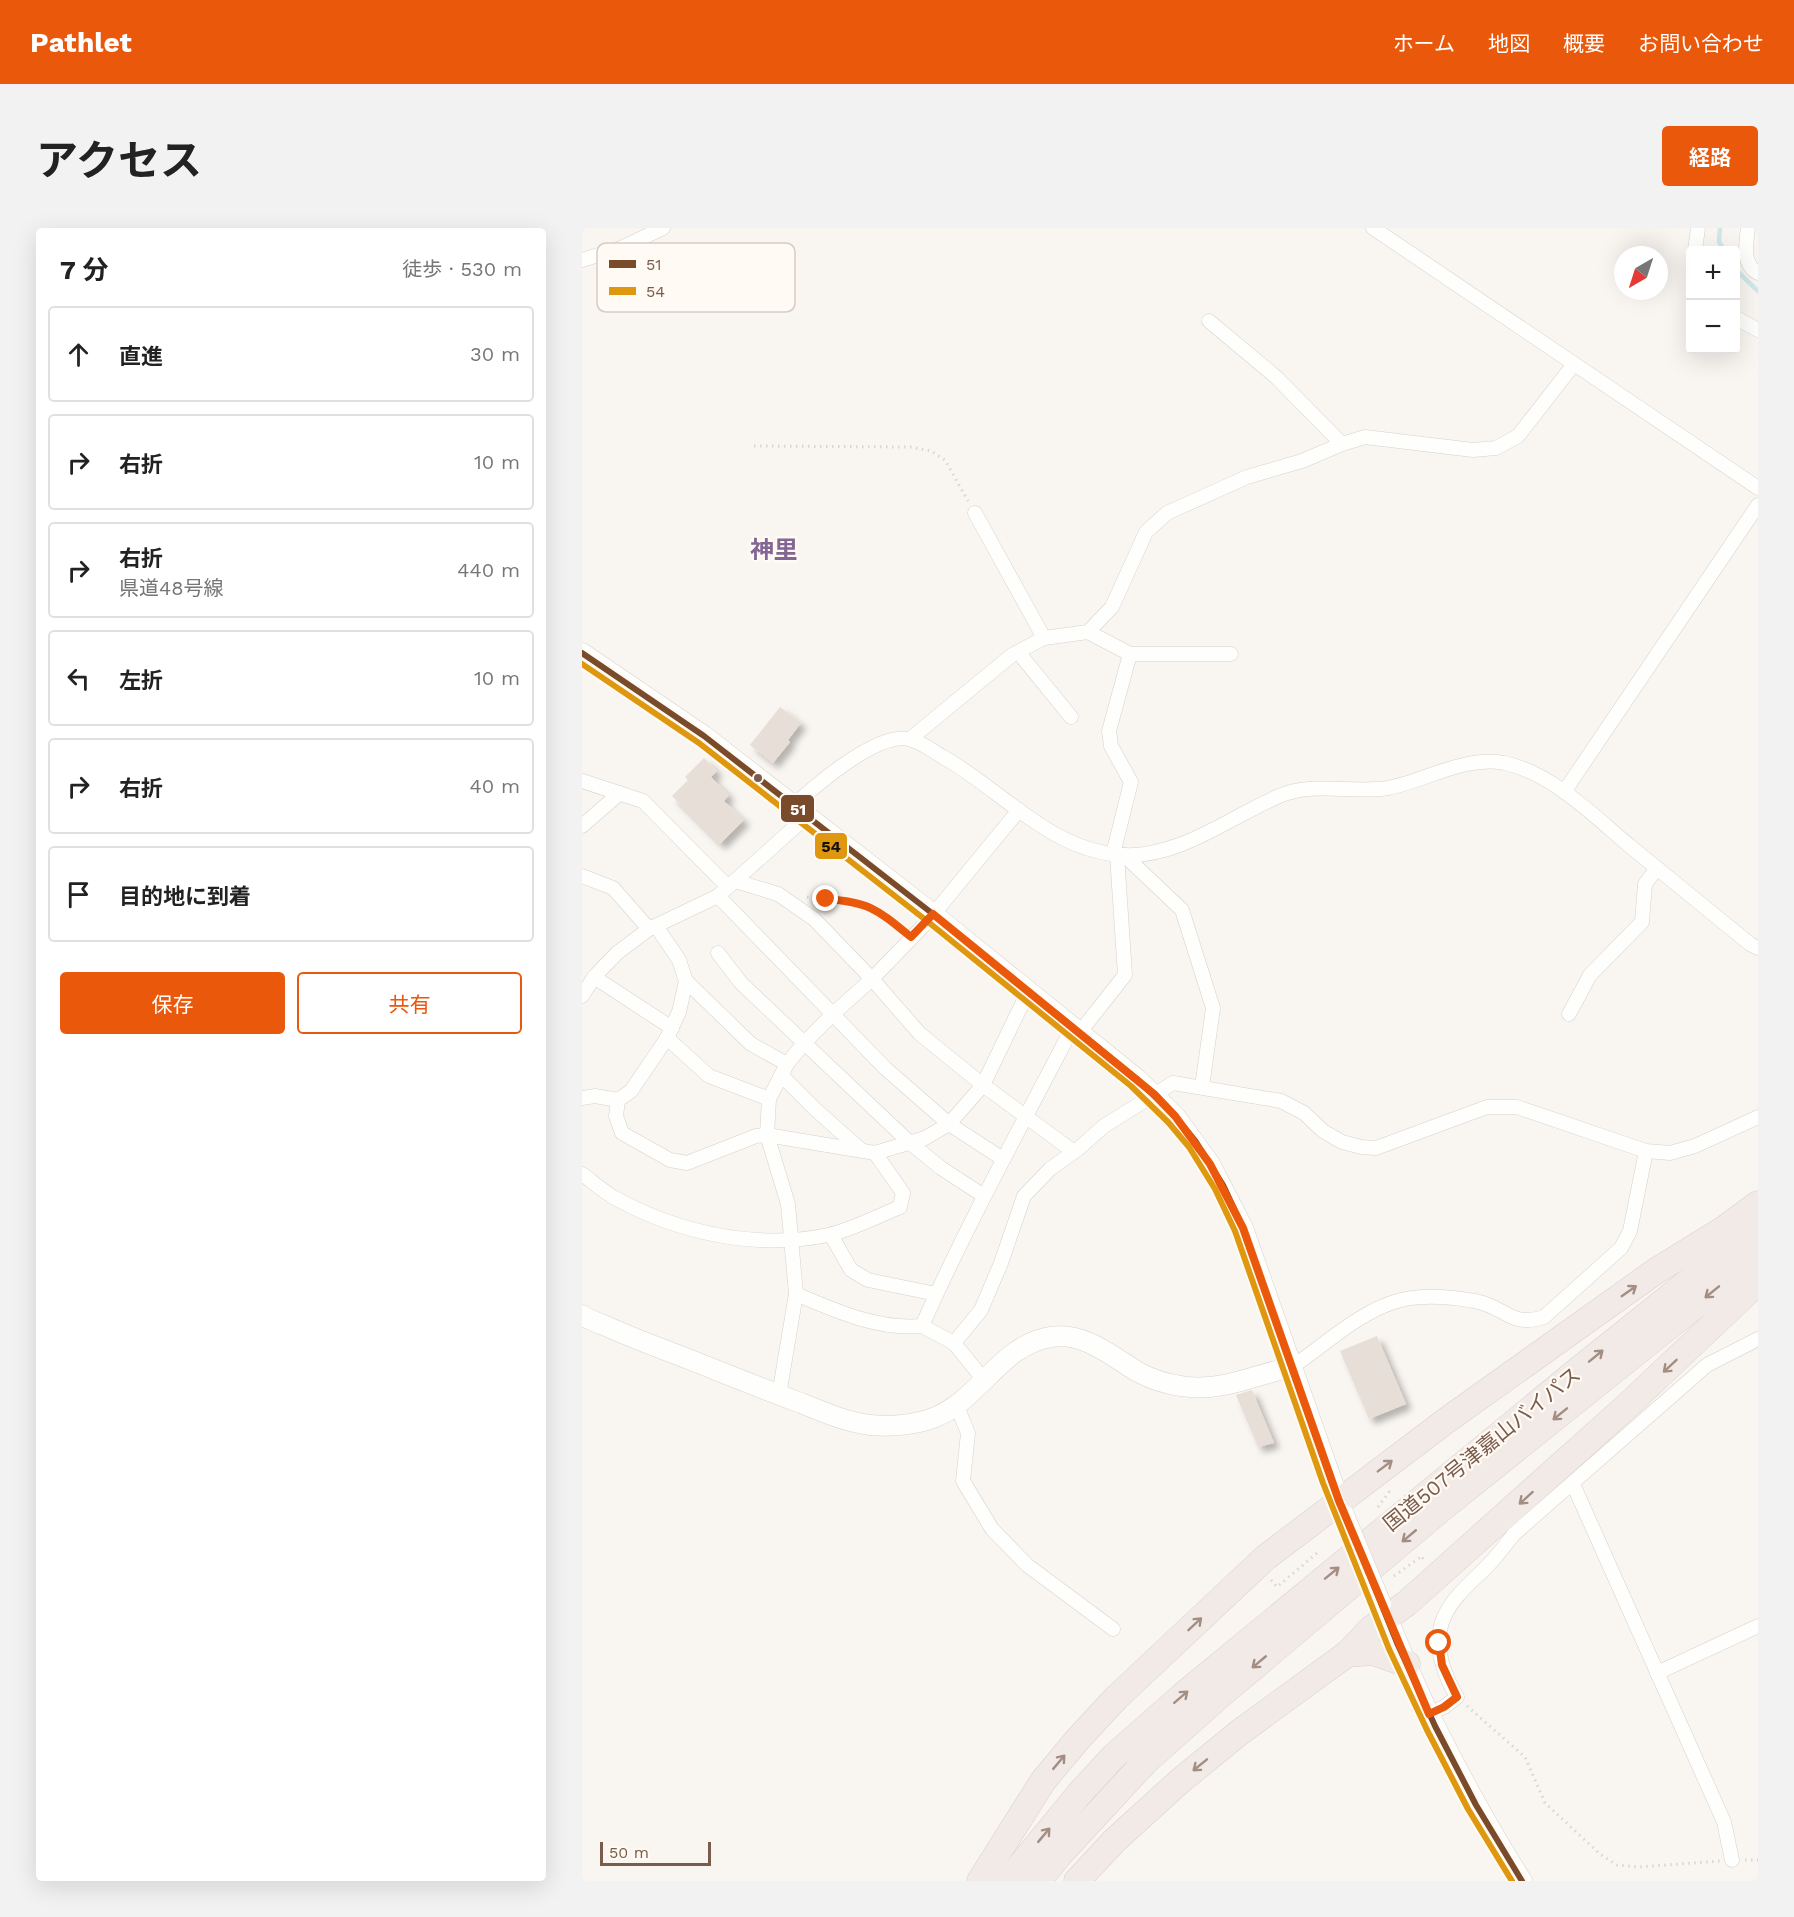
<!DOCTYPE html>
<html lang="ja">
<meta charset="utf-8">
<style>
:root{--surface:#fff;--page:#f2f2f2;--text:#222;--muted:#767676;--line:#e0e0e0;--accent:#ea580c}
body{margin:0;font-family:"Work Sans","Noto Sans JP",sans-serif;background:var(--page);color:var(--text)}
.controls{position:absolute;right:18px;top:18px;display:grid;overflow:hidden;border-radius:6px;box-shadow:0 6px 24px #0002}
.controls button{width:54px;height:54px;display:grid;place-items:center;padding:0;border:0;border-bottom:2px solid var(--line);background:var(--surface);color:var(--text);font:30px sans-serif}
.compass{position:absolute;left:1032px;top:18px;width:54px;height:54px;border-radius:50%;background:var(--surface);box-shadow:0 6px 24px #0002;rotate:219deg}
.scale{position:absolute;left:18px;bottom:15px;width:111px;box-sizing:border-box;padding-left:6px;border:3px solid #7a5c4d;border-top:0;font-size:16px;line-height:21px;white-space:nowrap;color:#7a5c4d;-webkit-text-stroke:4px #fffaf3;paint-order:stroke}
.stop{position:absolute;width:18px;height:18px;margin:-14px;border:4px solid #ea580c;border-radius:50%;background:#fff}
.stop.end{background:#ea580c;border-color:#fff;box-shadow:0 2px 6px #0008}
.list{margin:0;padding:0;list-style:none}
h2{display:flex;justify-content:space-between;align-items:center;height:78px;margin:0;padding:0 24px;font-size:26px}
h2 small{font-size:20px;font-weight:400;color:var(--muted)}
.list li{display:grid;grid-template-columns:39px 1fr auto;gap:18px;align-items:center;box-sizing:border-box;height:96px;margin:0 12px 12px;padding:0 12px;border:2px solid var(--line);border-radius:6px}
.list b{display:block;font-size:22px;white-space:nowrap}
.list p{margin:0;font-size:20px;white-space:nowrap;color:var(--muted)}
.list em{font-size:20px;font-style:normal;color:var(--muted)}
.actions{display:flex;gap:12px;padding:18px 24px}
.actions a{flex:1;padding:14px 0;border:2px solid var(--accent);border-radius:6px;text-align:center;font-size:21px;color:var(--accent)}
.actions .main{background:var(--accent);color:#fff}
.icon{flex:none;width:33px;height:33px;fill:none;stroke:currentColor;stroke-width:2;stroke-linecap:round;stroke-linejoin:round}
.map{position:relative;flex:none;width:1176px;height:1653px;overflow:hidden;border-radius:6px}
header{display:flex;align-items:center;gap:36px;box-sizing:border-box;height:84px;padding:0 30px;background:var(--accent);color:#fff}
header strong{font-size:28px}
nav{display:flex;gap:33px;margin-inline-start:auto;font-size:21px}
.intro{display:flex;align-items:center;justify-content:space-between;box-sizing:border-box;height:144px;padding:0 36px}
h1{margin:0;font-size:42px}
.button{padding:15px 27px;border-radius:6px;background:var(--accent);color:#fff;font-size:21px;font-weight:700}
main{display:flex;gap:36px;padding:0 36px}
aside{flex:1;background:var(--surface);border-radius:6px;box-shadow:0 6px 24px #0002}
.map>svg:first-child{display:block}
</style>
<header>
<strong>Pathlet</strong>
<nav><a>ホーム</a><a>地図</a><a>概要</a><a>お問い合わせ</a></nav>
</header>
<div class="intro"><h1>アクセス</h1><a class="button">経路</a></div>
<main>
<aside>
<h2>7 分<small>徒歩 · 530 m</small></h2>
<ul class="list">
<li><svg class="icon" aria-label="ahead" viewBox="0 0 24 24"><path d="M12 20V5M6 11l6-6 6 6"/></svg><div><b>直進</b></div><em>30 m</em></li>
<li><svg class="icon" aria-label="right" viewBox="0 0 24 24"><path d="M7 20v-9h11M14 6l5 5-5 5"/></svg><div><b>右折</b></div><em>10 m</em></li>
<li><svg class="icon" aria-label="right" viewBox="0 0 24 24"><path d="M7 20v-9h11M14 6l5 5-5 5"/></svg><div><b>右折</b><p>県道48号線</p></div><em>440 m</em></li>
<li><svg class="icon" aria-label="left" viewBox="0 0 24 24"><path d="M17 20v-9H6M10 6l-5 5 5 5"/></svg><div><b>左折</b></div><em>10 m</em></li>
<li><svg class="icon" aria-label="right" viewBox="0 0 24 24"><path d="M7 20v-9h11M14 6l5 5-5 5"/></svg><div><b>右折</b></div><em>40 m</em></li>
<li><svg class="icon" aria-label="arrive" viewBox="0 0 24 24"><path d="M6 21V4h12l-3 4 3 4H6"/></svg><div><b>目的地に到着</b></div></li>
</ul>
<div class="actions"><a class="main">保存</a><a>共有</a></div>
</aside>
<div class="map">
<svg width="1176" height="1653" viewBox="0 0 1176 1653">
<defs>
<filter id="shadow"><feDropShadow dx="5.5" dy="5.5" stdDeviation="3" flood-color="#0004"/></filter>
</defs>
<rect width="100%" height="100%" fill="#f9f5f0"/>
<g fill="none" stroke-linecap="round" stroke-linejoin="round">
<!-- stream -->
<g stroke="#d0e8ea" stroke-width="4.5">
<path d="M1138,0L1137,14L1142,22"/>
<path d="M1154,42L1176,63"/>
</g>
</g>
<!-- building -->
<g fill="#e6ded7" filter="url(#shadow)">
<path d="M198,479L219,495L206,512L208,514L191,535L168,517Z"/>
<path d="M122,530L135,543L129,549L147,567L142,573L162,592L138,616L90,568L106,552L103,549Z"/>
<path d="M795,1108L824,1176L787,1191L758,1123Z"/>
<path d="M670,1162L692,1215L676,1219L654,1167Z"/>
</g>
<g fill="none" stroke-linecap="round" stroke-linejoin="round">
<defs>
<g id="street">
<path d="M791,0L1176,260"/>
<path d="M1166,0C1164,15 1160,37 1176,45"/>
<path d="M1113,22L1116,0"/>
<path d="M0,32L39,20L81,0"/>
<path d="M1154,90L1176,102"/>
<path d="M627,93L694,149L760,216"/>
<path d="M393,285L462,410"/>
<path d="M506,404L548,426H649"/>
<path d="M436,424L489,489"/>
<path d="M328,511L430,427L462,410L506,404L530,379L564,304L585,285L665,249L720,233L760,216L783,209L891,222L914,220L936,208L992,136"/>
<path d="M0,553L61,573L146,659"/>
<path d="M982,564L1176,277"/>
<path d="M211,578C234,557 295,504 327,511C338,513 351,523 361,529C419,561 469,624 541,627C597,630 648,589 697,568C733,553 769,566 806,560C842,553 885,527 922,535C969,544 1013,589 1049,619C1088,651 1128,683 1168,716L1176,720"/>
<path d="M0,598L38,565"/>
<path d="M531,626L549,554L529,518L527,503L548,426"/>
<path d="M542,627L600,682L631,780L620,859"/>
<path d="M0,648L31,660L67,701"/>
<path d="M153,653L196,666L232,691L290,751L338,806L401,857L492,924"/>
<path d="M136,668L303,840L367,896L421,931"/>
<path d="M74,698L97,732L104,753L169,816L205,836"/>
<path d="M136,725L159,755L327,914L359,940L402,968"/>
<path d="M12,749L90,800"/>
<path d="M0,768L12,749L35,725L67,701L136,668L224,589"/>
<path d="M987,786L1008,747L1060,694L1063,656L1075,640"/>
<path d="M498,804L543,747L535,627"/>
<path d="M85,810L127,848L187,871"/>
<path d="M199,847L233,881L279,922"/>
<path d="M0,870L13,868L36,872L49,863L85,810L97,784L104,753"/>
<path d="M36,872L34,888L40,905L88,932L105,935L174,908L185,907L293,925L343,910L367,896L401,857L442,772L449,764"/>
<path d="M0,946C11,954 22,964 33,970C96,1005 175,1022 246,1007C269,1002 296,988 318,979L321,965L293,925"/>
<path d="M249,1007L269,1042L286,1052L354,1066"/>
<path d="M214,1066C254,1083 296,1102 340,1098C384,999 436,904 486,808L493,800"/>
<path d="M340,1098L372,1115L402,1152"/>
<path d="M372,1115L399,1082L419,1035L442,968L468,941L496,921L522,898L591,855L699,873L722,885L741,903L760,914L779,919L794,920L905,879H935L1064,923L1088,925L1113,918L1176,889"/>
<path d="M710,1139C744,1116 779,1082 819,1072C842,1066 870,1069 893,1073C924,1079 929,1100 962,1089L1039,1020L1048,1003L1064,923"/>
<path d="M197,1167L214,1066L206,976L185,907L187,871L205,836L222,815L251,786L290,751L345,694L437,582"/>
<path d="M374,1176L386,1205L381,1253L410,1301L445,1337L531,1401"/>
<path d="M991,1256L1142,1594L1150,1632"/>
<path d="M1075,1445L1176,1398"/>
<path d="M847,1486L862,1479L875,1469C861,1445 850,1416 862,1389C872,1366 895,1350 911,1332C918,1324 925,1315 932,1306L1125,1137L1176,1111"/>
</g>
<g id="secondary">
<path d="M0,425L122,508L351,686L555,851L593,888L628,936L661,1000L761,1284"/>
<path d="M0,1087C7,1092 16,1095 24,1098C48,1109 72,1118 96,1127C137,1143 178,1160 219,1175C241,1184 264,1194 288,1197C307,1199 333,1197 351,1190C397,1173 419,1116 469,1109C503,1104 529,1128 556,1144C569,1151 584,1156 599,1158C639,1165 671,1147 710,1139"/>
<path d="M800,1378C816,1414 830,1452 848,1488C876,1544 906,1600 940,1653"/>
</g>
<g id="highway">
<path d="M765,1426L791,1424L825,1436"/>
<path d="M398,1653L461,1553L496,1511L534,1470L683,1330L865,1192L1074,1043L1142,1001L1176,976"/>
<path d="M426,1653L497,1566L532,1528L600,1468L990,1147L1176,998"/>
<path d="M456,1653L478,1626L563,1534L636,1469L859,1281L1176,1027"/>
<path d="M495,1653L532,1613L598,1553L658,1504L765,1426L789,1401L825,1375L1045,1178L1176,1054"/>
</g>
</defs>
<!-- street casing -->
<use href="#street" stroke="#d7d1cb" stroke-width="15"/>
<!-- secondary casing -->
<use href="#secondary" stroke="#d9d2cb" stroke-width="21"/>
<!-- highway casing -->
<use href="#highway" stroke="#dad1cc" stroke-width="27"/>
<!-- path -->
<g stroke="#dcd5d0" stroke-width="3" stroke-dasharray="1.5 4.5" stroke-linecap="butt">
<path d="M172,218L329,219L349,223L363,232L386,273"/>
<path d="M225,669L268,673L287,678L321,702"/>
<path d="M796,1279L807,1264L804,1261"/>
<path d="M812,1348L840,1328L842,1334"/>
<path d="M689,1352L695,1359L735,1325"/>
<path d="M885,1478L943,1529L963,1575L1018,1626L1035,1637L1057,1639L1138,1633"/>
<path d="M1163,1632H1176"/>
</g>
<!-- street -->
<use href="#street" stroke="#fefefd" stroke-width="14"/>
<!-- secondary -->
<use href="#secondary" stroke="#fefefd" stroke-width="20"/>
<!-- highway -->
<use href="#highway" stroke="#f2eae7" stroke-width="26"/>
<defs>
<path id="secondary-bridge" d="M762,1287L799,1376"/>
</defs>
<!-- secondary-bridge casing -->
<use href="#secondary-bridge" stroke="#d9d2cb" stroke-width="21" stroke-linecap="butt"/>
<!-- secondary-bridge -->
<use href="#secondary-bridge" stroke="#fefefd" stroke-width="20"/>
<defs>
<path id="bus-1" d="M0,425L122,508L351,686L555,851L593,888L614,914L641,957L661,1000L749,1252L816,1417L853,1498L894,1577L940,1653"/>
<path id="bus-2" d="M0,436L117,515L345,693L549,858L586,894L607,919L633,961L653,1003L741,1255L807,1421L845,1502L886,1581L930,1653"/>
</defs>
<!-- bus-1 casing -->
<use href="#bus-1" stroke="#fffaf3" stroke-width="10"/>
<!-- bus-2 casing -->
<use href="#bus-2" stroke="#fffaf3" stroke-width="10"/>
<!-- bus-1 -->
<use href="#bus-1" stroke="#7a4b2a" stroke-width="6"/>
<!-- bus-2 -->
<use href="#bus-2" stroke="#de970f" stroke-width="6"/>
</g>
<!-- one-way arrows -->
<defs><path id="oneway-shaft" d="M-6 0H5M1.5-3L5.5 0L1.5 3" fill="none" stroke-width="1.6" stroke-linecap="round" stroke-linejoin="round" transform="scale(1.5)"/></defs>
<g stroke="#a48e83">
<use href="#oneway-shaft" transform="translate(1047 1063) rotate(-35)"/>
<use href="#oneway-shaft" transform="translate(1130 1064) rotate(141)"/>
<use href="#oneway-shaft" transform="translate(1014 1128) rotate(-39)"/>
<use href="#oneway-shaft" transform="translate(1088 1138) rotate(137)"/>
<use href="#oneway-shaft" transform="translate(978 1186) rotate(141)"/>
<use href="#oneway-shaft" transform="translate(803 1238) rotate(-37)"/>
<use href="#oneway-shaft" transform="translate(944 1270) rotate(138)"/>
<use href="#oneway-shaft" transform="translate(827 1308) rotate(140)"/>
<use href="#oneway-shaft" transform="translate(750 1345) rotate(-39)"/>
<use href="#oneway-shaft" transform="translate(613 1396) rotate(-43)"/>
<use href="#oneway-shaft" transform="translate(677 1434) rotate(140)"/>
<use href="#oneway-shaft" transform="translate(599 1469) rotate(-41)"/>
<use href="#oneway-shaft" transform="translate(477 1534) rotate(-50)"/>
<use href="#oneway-shaft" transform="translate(618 1537) rotate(141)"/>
<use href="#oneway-shaft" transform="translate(462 1607) rotate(-50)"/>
</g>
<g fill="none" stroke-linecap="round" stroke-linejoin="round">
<!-- route -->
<path stroke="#ea580c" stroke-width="8" d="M244,671C288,674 296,682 329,709L351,686L572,866L593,888L628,936L661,1000L757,1273L847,1486L862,1479L875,1469L860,1437L857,1415"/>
</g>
<!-- markers -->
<circle fill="#7a5c4d" stroke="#fffaf3" stroke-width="2" cx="176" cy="550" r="5"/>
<g text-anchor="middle" stroke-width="4.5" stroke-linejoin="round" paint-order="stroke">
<!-- street labels -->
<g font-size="21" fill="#7a5c4d" stroke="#fffaf3">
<text transform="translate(900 1221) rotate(-39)" y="7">国道507号津嘉山バイパス</text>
</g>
<!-- quarter labels -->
<g font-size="24" font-weight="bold" fill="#846695" stroke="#fffaf3">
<text x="192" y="330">神里</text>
</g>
</g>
<!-- legend -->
<rect x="15" y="15" width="198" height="69" rx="9" fill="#fffaf3" stroke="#d7cbc1" stroke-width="1.5"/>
<rect x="27" y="32" width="27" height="8" fill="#7a4b2a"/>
<rect x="27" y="59" width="27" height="8" fill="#de970f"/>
<g font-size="16" fill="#7a5c4d">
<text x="64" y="42">51</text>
<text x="64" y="69">54</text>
</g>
<g stroke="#fffaf3" stroke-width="2">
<rect x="198" y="566" width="35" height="29" rx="6" fill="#7a4b2a"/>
<rect x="232" y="604" width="34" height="28" rx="6" fill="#de970f"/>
</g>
<g font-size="16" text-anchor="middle" font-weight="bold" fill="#fff">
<text x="216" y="587">51</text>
</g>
<g font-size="16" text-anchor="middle" font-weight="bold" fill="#111">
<text x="249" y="624">54</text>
</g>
</svg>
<div class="controls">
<button>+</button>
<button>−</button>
</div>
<svg class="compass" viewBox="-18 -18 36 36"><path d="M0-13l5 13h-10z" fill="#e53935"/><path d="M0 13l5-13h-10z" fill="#767676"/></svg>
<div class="scale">50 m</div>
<div class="stop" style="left:857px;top:1415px"></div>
<div class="stop end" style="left:244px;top:671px"></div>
</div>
</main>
